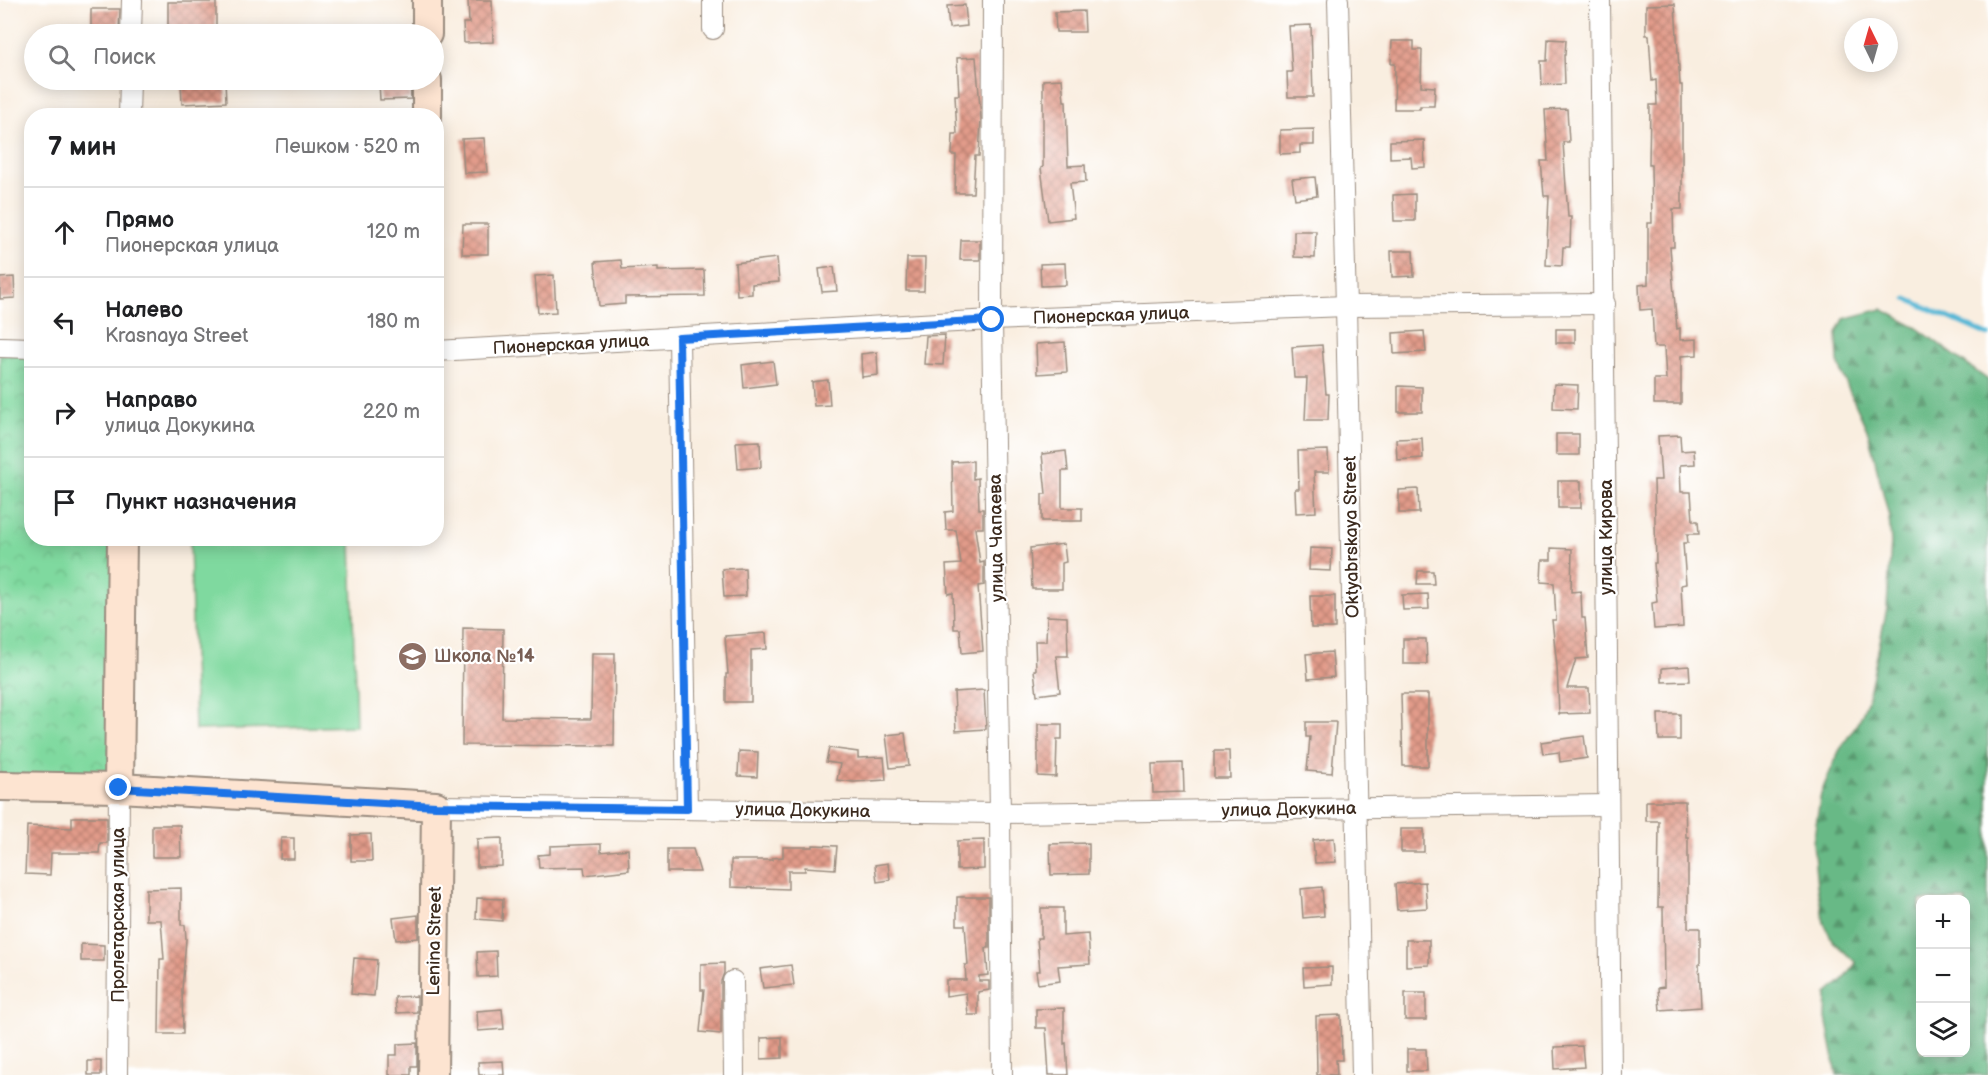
<!DOCTYPE html>
<html lang="ru">
<meta charset="utf-8">
<style>
:root{--surface:#fff;--page:#f2f2f2;--text:#202124;--muted:#757577;--line:#e0e0e0}
body{margin:0;font-family:"Balsamiq Sans",sans-serif;background:var(--page);color:var(--text)}
.controls{position:absolute;right:18px;bottom:18px;display:grid;overflow:hidden;border-radius:12px;box-shadow:0 3px 15px #0003}
.controls button{width:54px;height:54px;display:grid;place-items:center;padding:0;border:0;border-bottom:2px solid var(--line);background:var(--surface);color:var(--text);font:30px sans-serif}
.compass{position:absolute;left:1844px;top:18px;width:54px;height:54px;border-radius:50%;background:var(--surface);box-shadow:0 3px 15px #0003;rotate:355deg}
.stop{position:absolute;width:18px;height:18px;margin:-14px;border:4px solid #1a73e8;border-radius:50%;background:#fff}
.stop.end{background:#1a73e8;border-color:#fff;box-shadow:0 2px 6px #0008}
.list{margin:0;padding:0;list-style:none}
h2{display:flex;justify-content:space-between;align-items:center;height:78px;margin:0;padding:0 24px;font-size:26px}
h2 small{font-size:20px;font-weight:400;color:var(--muted)}
.list li{display:grid;grid-template-columns:39px 1fr auto;gap:18px;align-items:center;box-sizing:border-box;height:90px;padding:0 24px;border-top:2px solid var(--line)}
.list b{display:block;font-size:22px;white-space:nowrap}
.list p{margin:0;font-size:20px;white-space:nowrap;color:var(--muted)}
.list em{font-size:20px;font-style:normal;color:var(--muted)}
.icon{flex:none;width:33px;height:33px;fill:none;stroke:currentColor;stroke-width:2;stroke-linecap:round;stroke-linejoin:round}
.map{position:relative;flex:none;width:1988px;height:1075px;overflow:hidden}
.search{position:absolute;background:var(--surface);box-shadow:0 3px 15px #0003;left:24px;top:24px;width:420px;height:66px;display:flex;align-items:center;gap:15px;box-sizing:border-box;padding:0 21px;border-radius:33px;color:var(--muted);font-size:22px}
.panel{position:absolute;background:var(--surface);box-shadow:0 3px 15px #0003;left:24px;top:108px;width:420px;height:438px;border-radius:24px}
.map>svg:first-child{display:block}
</style>
<div class="map">
<svg width="1988" height="1075" viewBox="0 0 1988 1075">
<defs>
<pattern id="forest-firs" width="22" height="20" patternUnits="userSpaceOnUse" patternTransform="scale(1.5)"><rect width="22" height="20" fill="#67b986"/><path d="M5 1l3.5 6h-7zM16 11l3.5 6h-7z" fill="#56976d"/></pattern>
<pattern id="park-crowns" width="20" height="18" patternUnits="userSpaceOnUse" patternTransform="scale(1.5)"><rect width="20" height="18" fill="#7fd99f"/><path d="M2 6a3 3 0 1 1 6 0M12 15a3 3 0 1 1 6 0" fill="none" stroke="#6fba88"/></pattern>
<pattern id="building-cross-hatch" width="8" height="8" patternUnits="userSpaceOnUse" patternTransform="scale(1.5)"><rect width="8" height="8" fill="#e29b8a"/><path d="M0 0l8 8M0 8l8-8" fill="none" stroke="#b87f70"/></pattern>
</defs>
<rect width="100%" height="100%" fill="#fff"/>
<filter id="ink" filterUnits="userSpaceOnUse"><feTurbulence type="fractalNoise" baseFrequency=".0167" numOctaves="2"/><feDisplacementMap in="SourceGraphic" scale="12" xChannelSelector="R" yChannelSelector="G"/><feConvolveMatrix kernelMatrix="1 2 1 2 8 2 1 2 1" color-interpolation-filters="sRGB"/></filter>
<filter id="wash" filterUnits="userSpaceOnUse"><feTurbulence type="fractalNoise" baseFrequency=".008" numOctaves="4" result="noise"/><feDisplacementMap in="SourceGraphic" scale="24" xChannelSelector="R" yChannelSelector="G"/><feGaussianBlur stdDeviation="1.35" result="paint"/><feColorMatrix in="noise" values="0 0 0 0 0 0 0 0 0 0 0 0 0 0 0 0 0 1.4 0 .05"/><feComposite in="paint" operator="in"/></filter>
<g filter="url(#wash)">
<rect width="100%" height="100%" fill="#f9eee0"/>
<!-- forest -->
<path fill="url(#forest-firs)" stroke="#517252" stroke-width="1.5" fill-rule="evenodd" d="M1882,309L1917,328L1988,380V1075H1837L1826,1018L1827,994L1844,979L1856,963L1832,940L1824,923L1817,886L1813,842L1821,793L1839,751L1860,719L1868,699L1887,608L1891,542L1889,517L1868,432L1847,386L1838,362L1837,333L1844,319ZM1920,900H1966V1052H1920Z"/>
<!-- park -->
<path fill="url(#park-crowns)" stroke="#5d825e" stroke-width="1.5" d="M0,354L31,355L32,538L115,539L109,779L0,777Z"/>
<!-- garden -->
<path fill="#7fd99f" stroke="#5d825e" stroke-width="1.5" d="M190,539H351L356,726L195,730Z"/>
<g fill="none" stroke-linecap="round" stroke-linejoin="round">
<!-- stream -->
<path stroke="#57b8d6" stroke-width="5" d="M1907,299L1988,335"/>
</g>
<g id="blocks">
<!-- building -->
<g fill="url(#building-cross-hatch)">
<path d="M468,0H492L493,42L464,43L463,23H469Z"/>
<rect x="168" y="2" width="48" height="32"/>
<path d="M1675,4L1680,85H1682V209H1673L1674,247H1670L1677,329L1680,328V340L1697,339V355L1681,356V404H1654V379H1666L1664,347H1654L1652,309L1640,310L1639,285L1648,284V223H1652L1651,165H1649L1650,105H1657L1656,80L1652,81L1649,35H1646V5Z"/>
<path d="M965,5L967,26L949,28L947,6Z"/>
<path d="M91,9H120L119,29H114V34H91Z"/>
<path d="M1084,11L1085,32H1056L1055,12Z"/>
<path d="M1311,25L1313,97H1288L1287,72H1292L1289,26Z"/>
<path d="M1548,39L1566,40L1565,55H1564L1565,84L1542,85L1541,61H1547Z"/>
<path d="M1392,41H1414V50H1422L1421,86L1435,87L1434,106H1420V109H1394L1395,64H1391Z"/>
<path d="M976,57L981,119L979,156H975L973,193H955L956,155H952L953,134H957L955,95H959L957,58Z"/>
<path d="M1062,79L1064,101H1066L1068,166L1085,165L1086,182L1070,183L1074,218L1048,221L1041,168L1043,167V80Z"/>
<path d="M181,80L225,81L226,102L182,104Z"/>
<path d="M410,80L411,99L380,100L379,82Z"/>
<path d="M1567,109L1569,142H1563L1568,217H1571L1570,247H1563L1562,266L1546,265L1549,196H1544L1541,161H1548L1545,110Z"/>
<path d="M1314,129V145H1300V153L1280,154V130Z"/>
<path d="M484,138L487,172L464,173L462,139Z"/>
<path d="M1424,140L1425,167L1412,168L1411,157L1390,158V141Z"/>
<path d="M1315,177L1317,196L1295,199L1292,179Z"/>
<path d="M1415,194V221H1394L1393,195Z"/>
<path d="M463,224H488V254H462Z"/>
<path d="M1294,231H1316L1315,258L1294,257Z"/>
<path d="M961,240H980V260H960Z"/>
<path d="M1391,251H1413L1414,276L1392,277Z"/>
<path d="M777,258L779,282L752,284V294L737,295L735,263Z"/>
<path d="M907,258H925L924,291H906Z"/>
<path d="M621,260L622,269L658,267V271L704,270L705,296L625,297V304L599,306L595,262Z"/>
<path d="M1065,263L1066,285L1041,286L1040,264Z"/>
<path d="M834,267L837,291L822,292L819,269Z"/>
<path d="M554,275L556,312L538,313L535,276Z"/>
<path d="M14,277L15,298L0,299V278Z"/>
<rect x="1556" y="329" width="19" height="14"/>
<path d="M1424,331L1426,352L1394,354L1393,333Z"/>
<path d="M945,335L943,365L924,364L926,336Z"/>
<path d="M1065,342L1067,372L1037,374L1036,344Z"/>
<path d="M1322,345L1326,394H1329L1328,420H1305L1307,378H1294L1292,347Z"/>
<path d="M877,352L878,375L862,377L861,354Z"/>
<path d="M773,361L776,384L744,388L742,365Z"/>
<path d="M828,380L830,405L814,406L812,382Z"/>
<path d="M1554,384L1578,385L1577,409L1553,408Z"/>
<path d="M1398,386L1422,387V412H1398Z"/>
<rect x="1556" y="434" width="23" height="21"/>
<path d="M1680,435L1681,451L1694,450L1695,464L1680,465L1681,492H1691L1693,521H1698L1699,534H1687L1688,543H1683L1686,584L1681,585L1683,627L1654,629L1652,603L1657,602L1654,563H1656L1654,480H1661L1658,436Z"/>
<path d="M1422,438L1423,458L1397,460L1396,439Z"/>
<path d="M760,441L761,467L738,469L736,442Z"/>
<path d="M1328,450L1329,472H1314L1316,512L1296,513L1295,489H1299L1298,451Z"/>
<path d="M1066,451L1068,471H1062V508H1082V521H1042V494H1046L1042,454Z"/>
<path d="M973,461V479L978,478L979,509H983V528H975L980,563L984,562V585L978,586L983,651L962,653L960,629H954L953,593L948,594L946,565L961,564L956,530H946L945,512L953,511L952,462Z"/>
<rect x="1558" y="481" width="23" height="27"/>
<path d="M1418,489L1419,513H1399V490Z"/>
<path d="M1064,544L1066,562L1062,563V589H1032L1030,548Z"/>
<path d="M1310,548L1332,549L1331,571L1309,570Z"/>
<path d="M1551,548L1572,549L1571,592L1581,591L1582,618H1585L1588,658L1576,659L1567,688H1589L1590,713L1559,714L1557,666L1552,620H1556L1554,583L1541,582L1542,560H1551Z"/>
<path d="M745,568L746,596L724,597L722,569Z"/>
<path d="M1418,571H1433L1434,584H1417Z"/>
<path d="M1428,594L1429,609L1403,610L1402,595Z"/>
<path d="M1310,596H1335V628H1311Z"/>
<path d="M1047,616L1067,617L1068,656H1056L1060,692L1037,695L1034,670H1036L1035,641H1046Z"/>
<path d="M463,628L503,629L502,718L591,719L592,653H615L614,746L462,745Z"/>
<path d="M766,633L767,649L751,650V702H726V674H728L725,636Z"/>
<path d="M1403,639H1426L1427,664H1403Z"/>
<path d="M1332,652L1334,677L1308,679L1306,654Z"/>
<path d="M1689,666L1690,681L1662,682V668Z"/>
<path d="M984,690L986,729L956,731L954,692Z"/>
<path d="M1401,694H1428V766H1403Z"/>
<path d="M1658,714H1680V740H1659Z"/>
<path d="M1306,722H1336L1332,773L1307,771L1310,737H1306Z"/>
<path d="M1038,724H1062V739H1057L1056,777L1038,776Z"/>
<path d="M905,733L909,766L890,768L886,735Z"/>
<path d="M1584,736L1587,758L1560,762L1559,752L1543,754L1541,742Z"/>
<path d="M829,748L858,752V758L884,757L886,780L854,782L837,780L840,764L826,762Z"/>
<path d="M739,751L758,752L757,777L738,776Z"/>
<path d="M1214,751H1229L1230,778H1214Z"/>
<path d="M1183,763L1184,792L1153,793L1152,764Z"/>
<path d="M1646,801H1685L1686,837H1688V928H1700V964H1699L1701,1007L1660,1010L1658,988L1664,987L1663,907H1658L1659,821H1646Z"/>
<path d="M72,817H107V843H100L99,853H51L50,875L25,874L27,826L72,828Z"/>
<path d="M152,825H180L181,857H152Z"/>
<rect x="1401" y="829" width="23" height="23"/>
<path d="M371,834L372,861H351V835Z"/>
<path d="M281,838H294V859H280Z"/>
<path d="M502,838V866L477,867V839Z"/>
<path d="M1334,838L1336,862L1315,863L1313,840Z"/>
<path d="M984,840V869L957,870V841Z"/>
<path d="M1089,843V874L1051,875L1050,844Z"/>
<path d="M601,844V852L628,849L629,870L585,875L584,867L539,868L538,855L550,854V846Z"/>
<path d="M813,845L837,846L835,869L805,867V871H788V889L731,887V860H772V858L783,857V847H813Z"/>
<path d="M667,849H693L700,872H667Z"/>
<path d="M888,863L890,880L877,882L875,865Z"/>
<path d="M1425,882L1427,908L1397,910L1395,884Z"/>
<path d="M1322,887L1324,916L1303,918L1301,889Z"/>
<path d="M181,888V925H185L186,939L182,990L183,1034H159L160,959H164L161,920H146V889Z"/>
<path d="M957,897H989V948H986L988,975L979,976V981H989V990L978,992V1015H968L966,993L946,996V980H966L965,965H968L965,925H957Z"/>
<path d="M477,898L503,899L502,921L476,919Z"/>
<path d="M1041,908H1063V936L1088,934L1090,964L1058,966L1060,981L1038,984L1036,971H1040L1037,938H1041Z"/>
<path d="M418,915V938L396,940L393,918Z"/>
<path d="M1406,940H1429V965L1406,966Z"/>
<path d="M81,944L104,945V961H81Z"/>
<path d="M496,951L497,976L478,977L477,952Z"/>
<path d="M354,958L377,960L374,996L351,994Z"/>
<path d="M724,963V973L721,981V1034L700,1032L704,990H701V964Z"/>
<path d="M791,965L794,985L763,988L760,969Z"/>
<path d="M1332,967V984L1304,986L1303,968Z"/>
<rect x="1405" y="993" width="21" height="27"/>
<path d="M417,996V1012L396,1013L395,997Z"/>
<path d="M1064,1008V1044L1066,1043L1068,1075H1049L1046,1028H1036V1009Z"/>
<path d="M502,1009L504,1029L478,1031L477,1011Z"/>
<path d="M1341,1015L1342,1060H1336L1337,1075H1317L1316,1016Z"/>
<path d="M782,1037V1058L761,1059V1038Z"/>
<path d="M417,1043V1066H411V1075H389V1055H397V1044Z"/>
<path d="M1582,1046L1584,1067L1555,1069L1554,1047Z"/>
<path d="M1407,1049H1426L1427,1071H1407Z"/>
<rect x="88" y="1061" width="13" height="14"/>
<path d="M503,1061L504,1075H479L478,1062Z"/>
</g>
</g>
</g>
<g filter="url(#ink)">
<use href="#blocks" fill-opacity="0" stroke="#9a8c7f" stroke-width="1.5"/>
<g fill="none" stroke-linecap="round" stroke-linejoin="round">
<defs>
<g id="street">
<path d="M713,0V29"/>
<path d="M993,0L992,320L1000,813L1002,1075"/>
<path d="M1338,0L1346,306L1362,1075"/>
<path d="M1600,0C1606,358 1606,717 1611,1075"/>
<path d="M131,34L132,0"/>
<path d="M129,116L130,80"/>
<path d="M679,338L687,809"/>
<path d="M0,347L32,348"/>
<path d="M436,351L992,320L1346,306L1605,304"/>
<path d="M436,806L1000,813L1607,805"/>
<path d="M733,981L734,1075"/>
<path d="M117,1075L119,788"/>
</g>
<g id="secondary">
<path d="M427,0V34"/>
<path d="M427,80V116"/>
<path d="M0,786L119,788L436,806L433,1075"/>
<path d="M119,788L122,538"/>
</g>
</defs>
<!-- street casing -->
<use href="#street" stroke="#9a8c7f" stroke-width="22"/>
<!-- secondary casing -->
<use href="#secondary" stroke="#9a8c7f" stroke-width="32"/>
<!-- street -->
<use href="#street" stroke="#fff" stroke-width="20"/>
<!-- secondary -->
<use href="#secondary" stroke="#fde4d1" stroke-width="28"/>
</g>
</g>
<g fill="none" stroke-linecap="round" stroke-linejoin="round" filter="url(#ink)">
<!-- route -->
<path stroke="#1a73e8" stroke-width="8" d="M119,788L436,806L687,809L679,338L992,320"/>
</g>
<!-- icons -->
<defs>
<symbol id="school-disc" viewBox="-11 -11 22 22"><circle r="9.5" fill="#8d6e63" stroke="#fff"/><path d="M0-5L7-2L0 1L-7-2ZM-4 1L0 2.5L4 1V4Q0 6-4 4Z" fill="#fff"/></symbol>
</defs>
<g fill-rule="evenodd">
<use href="#school-disc" x="396" y="640" width="33" height="33"/>
</g>
<g text-anchor="middle" stroke-width="4.5" stroke-linejoin="round" paint-order="stroke">
<!-- street labels -->
<g font-size="18" fill="#3b2a1e" stroke="#fff">
<text transform="translate(1111 315) rotate(-2)" y="6">Пионерская улица</text>
<text transform="translate(571 344) rotate(-3)" y="6">Пионерская улица</text>
<text transform="translate(1351 537) rotate(-91)" y="6">Oktyabrskaya Street</text>
<text transform="translate(1606 537) rotate(-90)" y="6">улица Кирова</text>
<text transform="translate(996 538) rotate(-91)" y="6">улица Чапаева</text>
<text transform="translate(1289 809) rotate(-1)" y="6">улица Докукина</text>
<text transform="translate(803 810) rotate(1)" y="6">улица Докукина</text>
<text transform="translate(118 915) rotate(-90)" y="6">Пролетарская улица</text>
<text transform="translate(434 941) rotate(-89)" y="6">Lenina Street</text>
</g>
<!-- education labels -->
<g font-size="18" font-weight="bold" fill="#785e54" stroke="#fff" text-anchor="start">
<text x="434" y="662">Школа №14</text>
</g>
</g>
</svg>
<div class="controls">
<button>+</button>
<button>−</button>
<button><svg class="icon" aria-label="layers" viewBox="0 0 24 24"><path d="M12 4l9 5-9 5-9-5zM3 14l9 5 9-5"/></svg></button>
</div>
<svg class="compass" viewBox="-18 -18 36 36"><path d="M0-13l5 13h-10z" fill="#e53935"/><path d="M0 13l5-13h-10z" fill="#757577"/></svg>
<div class="stop" style="left:992px;top:320px"></div>
<div class="stop end" style="left:119px;top:788px"></div>
<div class="search"><svg class="icon" aria-label="search" viewBox="0 0 24 24"><circle cx="10" cy="10" r="6"/><path d="M15 15l6 6"/></svg>Поиск</div>
<section class="panel">
<h2>7 мин<small>Пешком · 520 m</small></h2>
<ul class="list">
<li><svg class="icon" aria-label="ahead" viewBox="0 0 24 24"><path d="M12 20V5M6 11l6-6 6 6"/></svg><div><b>Прямо</b><p>Пионерская улица</p></div><em>120 m</em></li>
<li><svg class="icon" aria-label="left" viewBox="0 0 24 24"><path d="M17 20v-9H6M10 6l-5 5 5 5"/></svg><div><b>Налево</b><p>Krasnaya Street</p></div><em>180 m</em></li>
<li><svg class="icon" aria-label="right" viewBox="0 0 24 24"><path d="M7 20v-9h11M14 6l5 5-5 5"/></svg><div><b>Направо</b><p>улица Докукина</p></div><em>220 m</em></li>
<li><svg class="icon" aria-label="arrive" viewBox="0 0 24 24"><path d="M6 21V4h12l-3 4 3 4H6"/></svg><div><b>Пункт назначения</b></div></li>
</ul>
</section>
</div>
